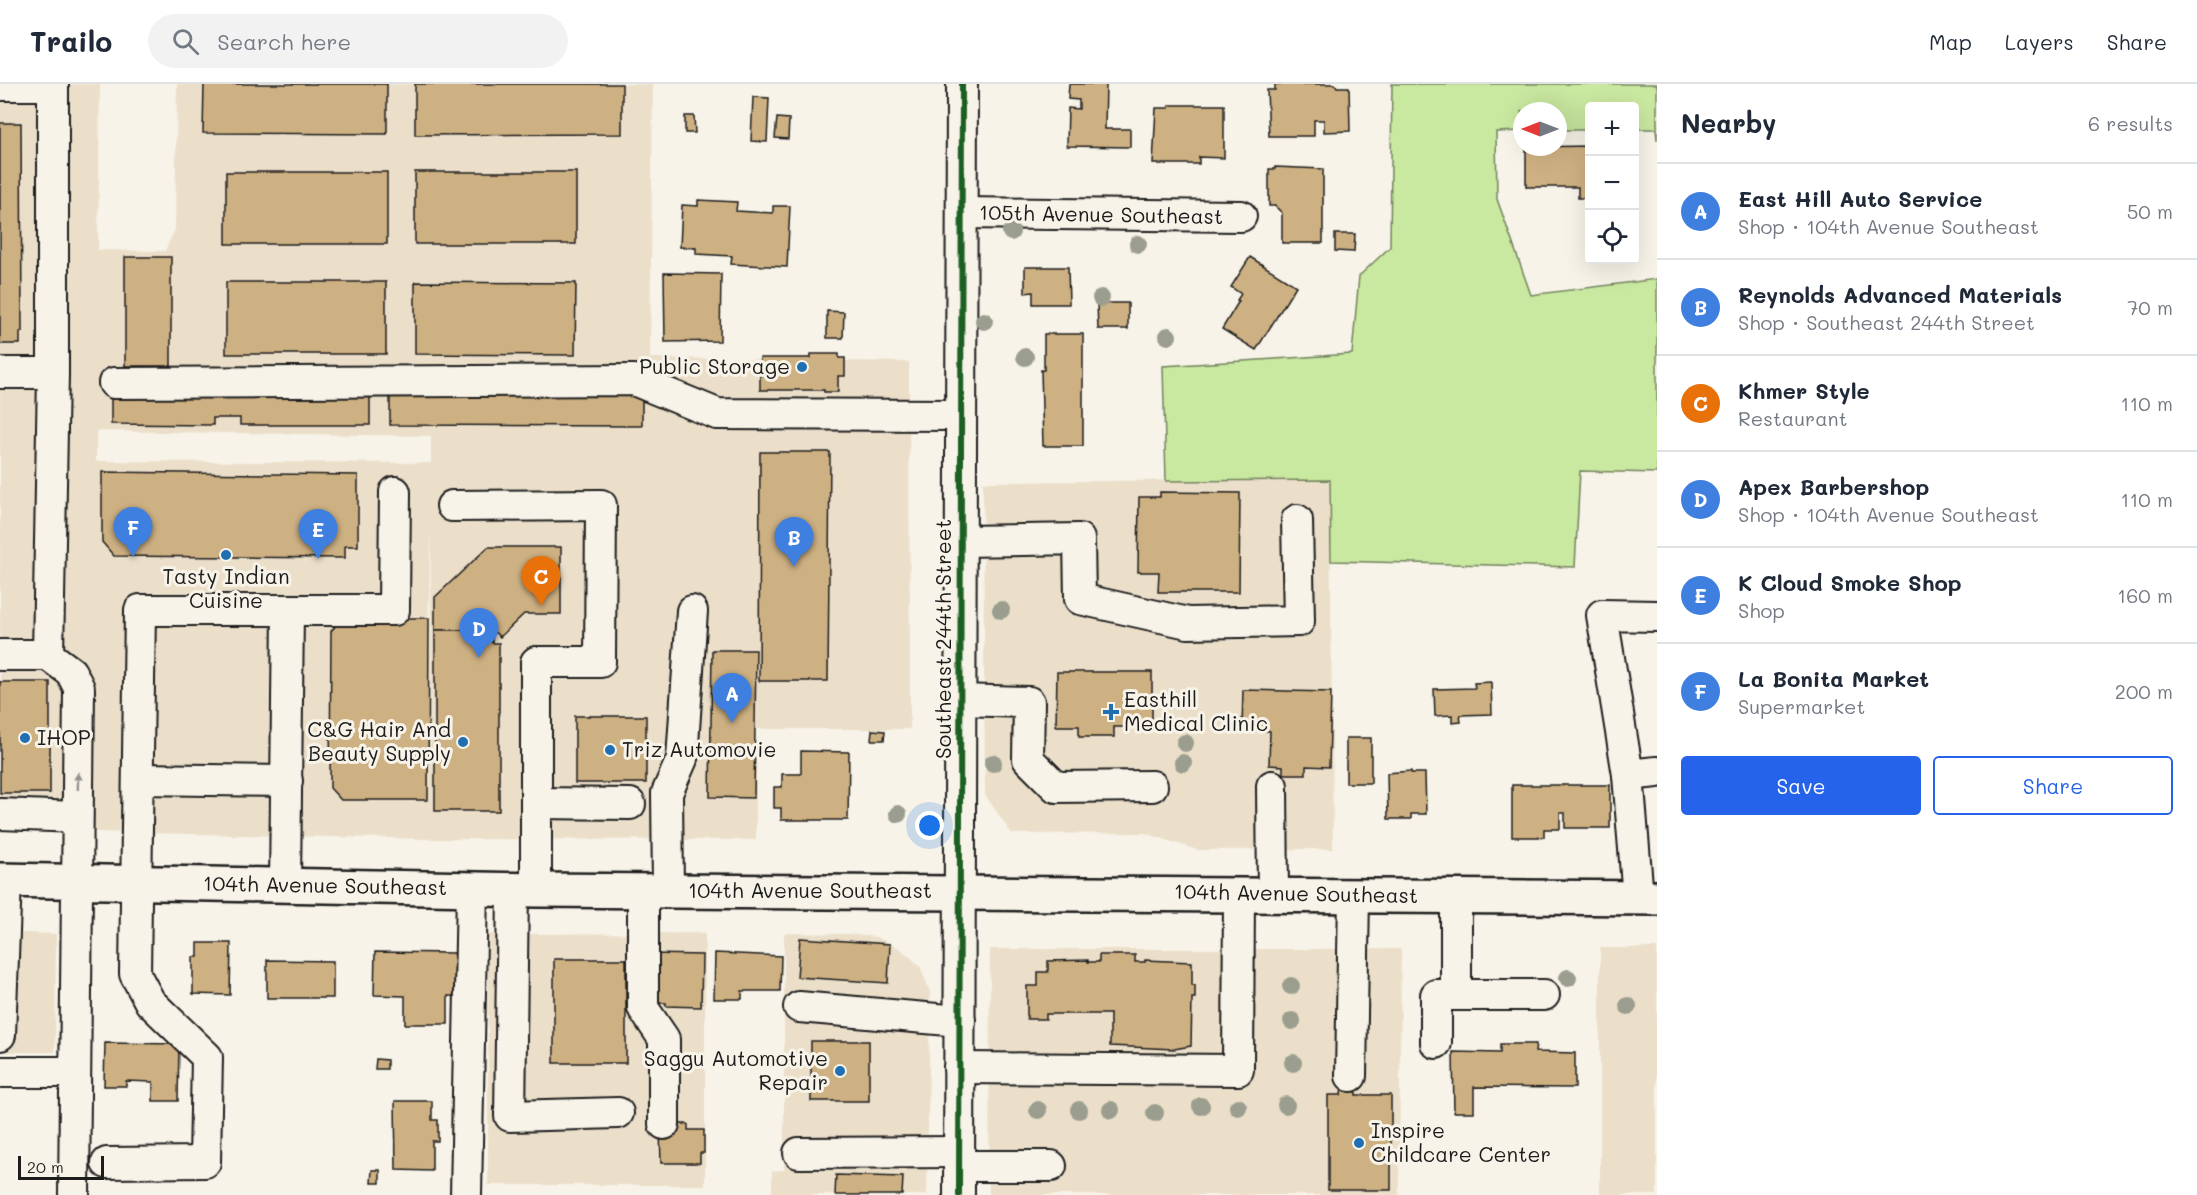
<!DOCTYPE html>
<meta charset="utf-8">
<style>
:root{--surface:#fff;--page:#f2f2f3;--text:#1f2937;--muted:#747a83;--line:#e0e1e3;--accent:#2563eb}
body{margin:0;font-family:Mali,sans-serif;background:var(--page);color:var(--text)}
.controls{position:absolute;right:18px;top:18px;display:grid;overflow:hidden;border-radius:6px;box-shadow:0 6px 24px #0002}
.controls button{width:54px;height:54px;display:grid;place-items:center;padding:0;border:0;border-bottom:2px solid var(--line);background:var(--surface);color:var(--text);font:30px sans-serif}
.compass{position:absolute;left:1513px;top:18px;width:54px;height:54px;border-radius:50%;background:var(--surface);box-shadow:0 6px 24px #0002;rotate:270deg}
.scale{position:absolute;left:18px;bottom:15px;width:86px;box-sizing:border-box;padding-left:6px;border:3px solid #1c1c1c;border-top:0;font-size:16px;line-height:21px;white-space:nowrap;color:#1c1c1c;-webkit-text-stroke:4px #f7f3e8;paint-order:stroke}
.you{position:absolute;left:930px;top:742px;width:21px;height:21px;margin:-15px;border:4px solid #fff;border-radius:50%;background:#1a73e8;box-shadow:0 0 0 9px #1a73e833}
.badge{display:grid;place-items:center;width:39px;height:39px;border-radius:50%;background:var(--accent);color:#fff;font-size:20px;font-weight:700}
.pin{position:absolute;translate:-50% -50px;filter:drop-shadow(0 2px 3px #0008)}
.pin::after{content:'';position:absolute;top:32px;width:21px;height:18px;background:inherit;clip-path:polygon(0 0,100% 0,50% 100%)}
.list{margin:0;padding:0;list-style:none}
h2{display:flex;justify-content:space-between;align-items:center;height:78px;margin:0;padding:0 24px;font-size:26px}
h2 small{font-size:20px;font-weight:400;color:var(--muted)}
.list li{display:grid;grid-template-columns:39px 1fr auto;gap:18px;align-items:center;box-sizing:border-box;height:96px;padding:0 24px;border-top:2px solid var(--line)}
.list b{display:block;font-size:22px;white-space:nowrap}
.list p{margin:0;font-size:20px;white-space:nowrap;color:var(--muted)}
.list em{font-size:20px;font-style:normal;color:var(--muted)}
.actions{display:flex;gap:12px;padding:18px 24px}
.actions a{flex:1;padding:14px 0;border:2px solid var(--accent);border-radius:6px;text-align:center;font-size:21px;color:var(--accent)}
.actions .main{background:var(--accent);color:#fff}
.icon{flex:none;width:33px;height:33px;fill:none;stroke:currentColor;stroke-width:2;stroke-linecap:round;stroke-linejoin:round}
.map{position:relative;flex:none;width:1657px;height:1111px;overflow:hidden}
header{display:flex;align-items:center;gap:36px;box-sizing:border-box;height:84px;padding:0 30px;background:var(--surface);border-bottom:2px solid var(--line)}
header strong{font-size:28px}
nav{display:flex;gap:33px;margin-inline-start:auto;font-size:21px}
.search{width:420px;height:54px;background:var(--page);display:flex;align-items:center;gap:15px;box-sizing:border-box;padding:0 21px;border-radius:33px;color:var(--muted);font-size:22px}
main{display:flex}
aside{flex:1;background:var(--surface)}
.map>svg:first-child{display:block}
</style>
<header>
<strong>Trailo</strong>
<div class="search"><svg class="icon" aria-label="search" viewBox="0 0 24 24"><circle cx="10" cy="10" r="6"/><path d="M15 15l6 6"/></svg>Search here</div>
<nav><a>Map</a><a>Layers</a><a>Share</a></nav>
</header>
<main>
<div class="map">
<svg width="1657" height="1111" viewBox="0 0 1657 1111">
<rect width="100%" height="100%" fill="#f7f3e8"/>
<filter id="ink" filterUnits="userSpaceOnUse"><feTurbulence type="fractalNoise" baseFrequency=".0167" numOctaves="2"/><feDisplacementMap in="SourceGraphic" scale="12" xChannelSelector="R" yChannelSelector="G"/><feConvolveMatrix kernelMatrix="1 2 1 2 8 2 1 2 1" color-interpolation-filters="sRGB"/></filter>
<g filter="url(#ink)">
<!-- built -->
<g fill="#ebdfca" fill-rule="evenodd">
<path d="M0,0H100L98,166L165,167L175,145L177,0H653L650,274L909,278L910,645H756V756L430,755L0,746ZM96,347L431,352V379L96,377ZM431,446L430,728V729L428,544Z"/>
<path d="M1330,395L1333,765L1197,766L1145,749L1012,750L985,711L983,398Z"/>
<path d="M0,848L56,850L55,968H0Z"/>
<path d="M705,849V1101H488V850Z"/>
<path d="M784,849L849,850L876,853L901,865L920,882L930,908L927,1111H772V1087L784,1086Z"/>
<rect x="1600" y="864" width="57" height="247"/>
<path d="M990,865H1401L1399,1111H989Z"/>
</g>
<!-- green -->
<path fill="#c9e8a0" stroke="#72825e" stroke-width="1.5" d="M1392,0H1657V56L1656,45H1635L1634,22H1590L1589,46H1558V27H1522V47L1496,48L1497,115L1531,211L1657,195V389L1580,387L1575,483L1331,477L1330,396L1166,397L1163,282L1352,270L1359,192L1390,163Z"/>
<!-- building -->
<g fill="#ceb183" stroke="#1c1c1c" stroke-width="1.5">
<path d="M204,0H387V50L203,49Z"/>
<path d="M415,0H622V50L415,51Z"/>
<path d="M1069,0H1106L1105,45H1130V63L1067,62L1068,24L1079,25V16L1068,15Z"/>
<path d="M1275,0H1335L1337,3H1349L1350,47L1324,48V36H1314V52H1269L1267,6H1275Z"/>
<path d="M753,13L769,14L767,58L751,57Z"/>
<path d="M1169,21H1224V74L1199,73V80H1153L1156,24H1169Z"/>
<path d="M685,32H694L695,49H685Z"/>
<path d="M777,34L789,35L788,55L775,54Z"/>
<path d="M0,39H21L22,248H20V260H0Z"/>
<path d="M1590,62V114H1578V103H1526V63Z"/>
<path d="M1275,83L1323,85V159H1282V129L1275,122H1269V85H1275Z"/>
<rect x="226" y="88" width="161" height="72"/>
<rect x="415" y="88" width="161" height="72"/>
<path d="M698,116L737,118L736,127L773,129V122H790L787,183L731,180L732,172L696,170V164L680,163L682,121L698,122Z"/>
<path d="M1335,150H1355L1354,168L1335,167Z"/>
<rect x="125" y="173" width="46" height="109"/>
<path d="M1250,173L1296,202L1256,266L1222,245L1239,217L1237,216L1241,210L1231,203Z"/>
<path d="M1025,183H1068L1069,220H1033V208L1025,209Z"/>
<path d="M664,189L721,190L720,257L665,258Z"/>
<rect x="226" y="198" width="160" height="72"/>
<path d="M415,198L576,199L575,271L415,270Z"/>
<path d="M1097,219H1128V245H1098Z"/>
<path d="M827,227L844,228L843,254H827Z"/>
<path d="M1044,250H1083V362H1043L1041,286H1044Z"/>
<path d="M811,270H839V274H845V292H838V308H824V306H760V274H811Z"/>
<path d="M111,308H370V341H240V334H213V341L111,340Z"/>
<path d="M390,308L642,309V342L390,341Z"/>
<path d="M760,368H830L828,597H759Z"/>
<path d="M102,388L358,391V462H345V474L114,472L102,458Z"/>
<path d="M1160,408L1240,409L1239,508H1158L1159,488H1138L1139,413H1160Z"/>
<path d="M488,463H561V530H524L500,553L492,546H435V513Z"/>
<path d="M343,534H429L428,716H341L330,704L331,547Z"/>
<path d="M435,546H492V559H499V727H435Z"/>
<path d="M712,566H756L754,714L710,713Z"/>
<path d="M1057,588H1152V643H1114V653H1079V642H1056Z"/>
<rect x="0" y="598" width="50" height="111"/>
<path d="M1491,598L1492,630L1460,631L1461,638L1452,639V631L1435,632L1434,605L1475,604L1474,599Z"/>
<path d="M1243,606L1331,608L1329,683L1306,682V690H1283V682L1269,681L1270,647L1242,646Z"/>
<rect x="575" y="632" width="71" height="67"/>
<path d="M872,646L885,647L884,656H871Z"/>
<rect x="1346" y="654" width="25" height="45"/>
<path d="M801,667L849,668L848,736H781V724H774V703H782V690H801Z"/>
<path d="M1411,687V689H1425L1426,730H1411V735H1388L1387,689Z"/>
<path d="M1512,701H1610V744H1565V729H1560V745H1544V753H1512Z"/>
<path d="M800,854L890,860L888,899L797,893Z"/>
<path d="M198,859H231L230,911L193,910V873H198Z"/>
<path d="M375,868L456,869V912H448V940H405V912L374,911Z"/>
<path d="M715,869L781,872L780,907H742V915H714Z"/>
<path d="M650,870L702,871L701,923L666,922V919H658Z"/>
<path d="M1099,871H1135V878H1145V876L1192,878V901H1195V914H1192L1191,962L1174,965L1110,962V930H1046V935H1027V902H1038V888H1048V877L1088,876V878H1099Z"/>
<rect x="554" y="875" width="72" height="104"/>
<path d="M267,876L333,877V914H267Z"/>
<rect x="811" y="957" width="58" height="60"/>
<path d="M105,959L179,960L178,1017H153V998L126,997V1002H104Z"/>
<path d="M1500,960H1536L1535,968L1575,969V1004L1474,1003V1028H1454L1453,968L1500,969Z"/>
<path d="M376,975L387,976V985H375Z"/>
<path d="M1342,1001L1356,1002V1011H1391V1106H1328V1011H1341Z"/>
<path d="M395,1017H432V1036H438V1057H432V1087L396,1086Z"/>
<path d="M673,1040H688V1046H704V1069H700V1079H661L660,1046Z"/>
<path d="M372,1086H380V1099H371Z"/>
<path d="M836,1091L903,1093L902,1111H835Z"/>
</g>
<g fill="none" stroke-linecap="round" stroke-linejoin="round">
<defs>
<g id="minor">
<path d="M0,1H53V289"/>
<path d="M962,129L1241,132"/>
<path d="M0,289H53L48,571H0"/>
<path d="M114,299L634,296L717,330L961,331"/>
<path d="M452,422L601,421L600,578H536V806"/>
<path d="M961,457L1079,455L1080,515L1188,539L1299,537L1297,436"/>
<path d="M288,526H394L395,408"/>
<path d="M1657,532L1602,531L1628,691L1657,688"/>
<path d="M48,571L71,588L79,604L74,1111"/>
<path d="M960,616L1029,618L1028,675L1056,703L1152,702"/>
<path d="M1628,691L1638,814"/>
<path d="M138,695L287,697"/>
<path d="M1272,702L1273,810"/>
<path d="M536,719L630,720"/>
<path d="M0,730L77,733"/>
<path d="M513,806L510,1032L618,1029"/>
<path d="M643,806V924L664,955V1040"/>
<path d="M668,806L667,709L682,675L692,527"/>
<path d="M1456,812V911"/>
<path d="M799,923L960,937"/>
<path d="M0,951L6,796"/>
<path d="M1436,959V911H1544"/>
<path d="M959,984L1238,986L1239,810"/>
<path d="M0,988H75"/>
<path d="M1351,992L1354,811"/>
<path d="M799,1069L959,1068"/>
<path d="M107,1079L205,1078L207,973L150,918L135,890L140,526H288L285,801"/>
<path d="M959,1082H1051"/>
<path d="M466,1111L472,805"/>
<path d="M959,1111L962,0"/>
</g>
<path id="major" d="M0,796L536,806L1657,814"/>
</defs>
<!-- minor casing -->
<use href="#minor" stroke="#1c1c1c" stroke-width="34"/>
<!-- major casing -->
<use href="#major" stroke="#1c1c1c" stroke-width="38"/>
<!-- minor -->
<use href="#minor" stroke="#f7f3e8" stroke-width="30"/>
<!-- major -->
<use href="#major" stroke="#f7f3e8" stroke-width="33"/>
<defs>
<path id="cycleway" d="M959,1111L962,0"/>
</defs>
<!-- cycleway casing -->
<use href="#cycleway" stroke="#f7f3e8" stroke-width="10"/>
<!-- cycleway -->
<use href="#cycleway" stroke="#1b5e20" stroke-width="6"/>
</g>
<!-- trees -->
<g fill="#9b9e8e">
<circle cx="1011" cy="148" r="9"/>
<circle cx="1138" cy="160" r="9"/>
<circle cx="1101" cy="214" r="9"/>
<circle cx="984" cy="237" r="9"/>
<circle cx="1168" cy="252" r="9"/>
<circle cx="1025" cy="273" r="9"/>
<circle cx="1001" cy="526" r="9"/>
<circle cx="1185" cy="659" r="9"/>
<circle cx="993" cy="679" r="9"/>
<circle cx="1183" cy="679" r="9"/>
<circle cx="898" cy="730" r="9"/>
<circle cx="1568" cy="894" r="9"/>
<circle cx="1291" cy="902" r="9"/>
<circle cx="1628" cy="922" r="9"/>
<circle cx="1292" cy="937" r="9"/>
<circle cx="1293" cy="979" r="9"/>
<circle cx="1286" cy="1021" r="9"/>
<circle cx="1201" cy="1022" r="9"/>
<circle cx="1238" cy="1023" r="9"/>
<circle cx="1038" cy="1026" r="9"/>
<circle cx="1079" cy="1026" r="9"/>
<circle cx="1111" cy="1026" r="9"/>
<circle cx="1155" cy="1029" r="9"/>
</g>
<!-- one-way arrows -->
<defs><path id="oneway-solid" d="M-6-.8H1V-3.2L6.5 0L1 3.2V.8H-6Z" transform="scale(1.5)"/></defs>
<use fill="#94928c" href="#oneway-solid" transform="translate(78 697) rotate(-89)"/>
</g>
<!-- markers -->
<g fill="#1f6fb2" stroke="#f7f3e8" stroke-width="2">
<circle cx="802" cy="283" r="6"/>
<circle cx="226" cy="471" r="6"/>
<path d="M1108 619h6v6h6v6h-6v6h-6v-6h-6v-6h6z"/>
<circle cx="25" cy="654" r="6"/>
<circle cx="463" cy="658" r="6"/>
<circle cx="610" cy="666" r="6"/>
<circle cx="840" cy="987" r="6"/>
<circle cx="1359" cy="1059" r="6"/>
</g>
<g text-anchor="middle" stroke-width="6" stroke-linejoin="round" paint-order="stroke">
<!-- street labels -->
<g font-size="21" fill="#1c1c1c" stroke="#f7f3e8">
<text transform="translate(1101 131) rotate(1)" y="7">105th Avenue Southeast</text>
<text transform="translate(944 555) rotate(-90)" y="7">Southeast 244th Street</text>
<text transform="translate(325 802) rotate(1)" y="7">104th Avenue Southeast</text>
<text x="810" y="814">104th Avenue Southeast</text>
<text transform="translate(1296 810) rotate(1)" y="7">104th Avenue Southeast</text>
</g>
<!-- poi labels -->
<g font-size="21" fill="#1c1c1c" stroke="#f7f3e8" text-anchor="start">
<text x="790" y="290" text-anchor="end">Public Storage</text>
<text x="226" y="500" text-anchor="middle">Tasty Indian<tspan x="226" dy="24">Cuisine</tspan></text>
<text x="1124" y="623">Easthill<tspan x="1124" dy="24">Medical Clinic</tspan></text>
<text x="451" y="653" text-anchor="end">C&amp;G Hair And<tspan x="451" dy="24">Beauty Supply</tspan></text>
<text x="37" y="661">IHOP</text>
<text x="622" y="673">Triz Automovie</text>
<text x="828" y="982" text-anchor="end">Saggu Automotive<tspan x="828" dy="24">Repair</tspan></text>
<text x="1371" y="1054">Inspire<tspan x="1371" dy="24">Childcare Center</tspan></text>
</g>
</g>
</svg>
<div class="controls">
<button>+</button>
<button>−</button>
<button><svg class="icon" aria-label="locate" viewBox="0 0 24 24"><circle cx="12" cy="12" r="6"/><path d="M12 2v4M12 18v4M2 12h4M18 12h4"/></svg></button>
</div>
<svg class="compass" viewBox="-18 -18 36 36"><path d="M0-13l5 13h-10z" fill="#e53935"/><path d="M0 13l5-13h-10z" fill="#747a83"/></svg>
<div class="scale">20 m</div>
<div class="you"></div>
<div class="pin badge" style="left:732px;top:639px;background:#3f7fe0">A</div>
<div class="pin badge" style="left:794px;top:483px;background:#3f7fe0">B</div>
<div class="pin badge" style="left:541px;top:522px;background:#e8710a">C</div>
<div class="pin badge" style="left:479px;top:574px;background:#3f7fe0">D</div>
<div class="pin badge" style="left:318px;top:475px;background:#3f7fe0">E</div>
<div class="pin badge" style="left:133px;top:473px;background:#3f7fe0">F</div>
</div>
<aside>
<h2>Nearby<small>6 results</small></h2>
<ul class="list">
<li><span class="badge" style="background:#3f7fe0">A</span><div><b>East Hill Auto Service</b><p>Shop · 104th Avenue Southeast</p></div><em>50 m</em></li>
<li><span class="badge" style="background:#3f7fe0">B</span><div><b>Reynolds Advanced Materials</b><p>Shop · Southeast 244th Street</p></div><em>70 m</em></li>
<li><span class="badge" style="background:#e8710a">C</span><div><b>Khmer Style</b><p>Restaurant</p></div><em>110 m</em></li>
<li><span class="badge" style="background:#3f7fe0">D</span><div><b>Apex Barbershop</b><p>Shop · 104th Avenue Southeast</p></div><em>110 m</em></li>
<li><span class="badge" style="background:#3f7fe0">E</span><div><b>K Cloud Smoke Shop</b><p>Shop</p></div><em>160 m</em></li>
<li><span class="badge" style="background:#3f7fe0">F</span><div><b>La Bonita Market</b><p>Supermarket</p></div><em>200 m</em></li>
</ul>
<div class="actions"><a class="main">Save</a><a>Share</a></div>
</aside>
</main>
